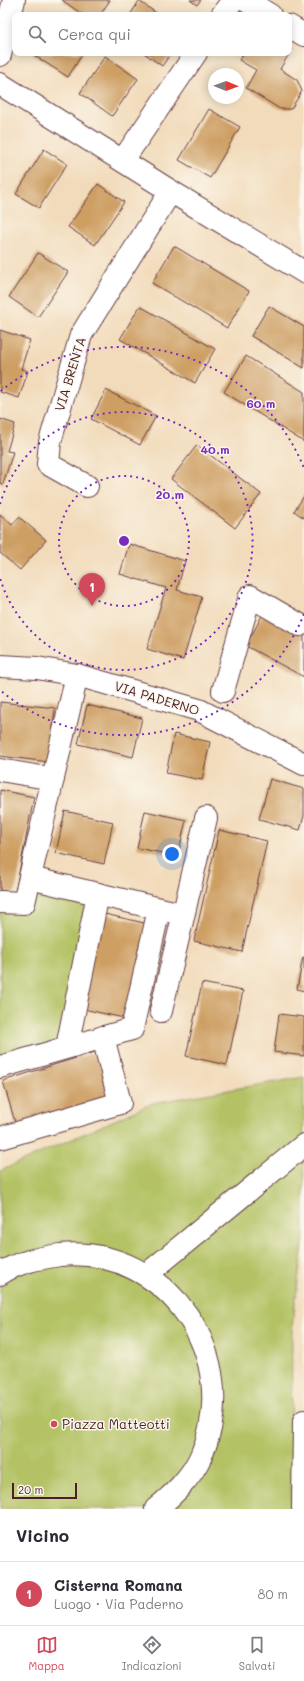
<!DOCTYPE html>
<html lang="it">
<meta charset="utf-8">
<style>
:root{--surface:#fff;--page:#f7f7f7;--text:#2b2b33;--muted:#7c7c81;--line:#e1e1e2;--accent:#d1495b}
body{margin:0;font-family:Mali,sans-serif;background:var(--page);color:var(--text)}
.compass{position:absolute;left:208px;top:68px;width:36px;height:36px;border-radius:50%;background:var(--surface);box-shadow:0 2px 10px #0003;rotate:91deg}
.scale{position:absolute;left:12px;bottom:10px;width:65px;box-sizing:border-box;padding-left:4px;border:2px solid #4a1f2b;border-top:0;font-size:11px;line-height:14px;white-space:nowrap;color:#4a1f2b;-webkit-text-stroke:3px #fbf7ec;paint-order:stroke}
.you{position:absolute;left:172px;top:854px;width:14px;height:14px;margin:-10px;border:3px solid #fff;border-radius:50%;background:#1a73e8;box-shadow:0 0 0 6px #1a73e833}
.badge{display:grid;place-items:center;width:26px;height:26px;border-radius:50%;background:var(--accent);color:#fff;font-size:13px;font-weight:700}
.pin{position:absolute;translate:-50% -33px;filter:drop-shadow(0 1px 2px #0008)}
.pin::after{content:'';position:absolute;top:21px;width:14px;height:12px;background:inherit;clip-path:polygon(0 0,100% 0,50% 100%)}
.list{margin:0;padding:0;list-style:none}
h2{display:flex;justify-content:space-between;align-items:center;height:52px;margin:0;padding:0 16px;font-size:17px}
h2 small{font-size:13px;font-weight:400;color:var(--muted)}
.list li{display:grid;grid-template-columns:26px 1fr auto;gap:12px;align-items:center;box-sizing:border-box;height:64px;padding:0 16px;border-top:1px solid var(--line)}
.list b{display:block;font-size:15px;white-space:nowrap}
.list p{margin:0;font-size:13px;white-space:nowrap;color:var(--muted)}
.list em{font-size:13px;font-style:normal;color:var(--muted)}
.icon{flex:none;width:22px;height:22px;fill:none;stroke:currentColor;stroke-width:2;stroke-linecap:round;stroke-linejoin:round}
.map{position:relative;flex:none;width:304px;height:1509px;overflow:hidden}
.search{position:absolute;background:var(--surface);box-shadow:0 2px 10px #0003;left:12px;right:12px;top:12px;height:44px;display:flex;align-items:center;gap:10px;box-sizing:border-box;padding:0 14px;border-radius:8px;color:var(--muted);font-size:15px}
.sheet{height:116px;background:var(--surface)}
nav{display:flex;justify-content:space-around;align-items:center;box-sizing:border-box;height:56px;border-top:1px solid var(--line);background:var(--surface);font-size:11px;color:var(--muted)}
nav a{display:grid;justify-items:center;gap:2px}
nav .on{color:var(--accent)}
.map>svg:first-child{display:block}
</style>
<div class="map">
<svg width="304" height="1509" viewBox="0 0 304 1509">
<rect width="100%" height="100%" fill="#fbf7ec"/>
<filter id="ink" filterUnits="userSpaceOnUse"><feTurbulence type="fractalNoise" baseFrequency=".025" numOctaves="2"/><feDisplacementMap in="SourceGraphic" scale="8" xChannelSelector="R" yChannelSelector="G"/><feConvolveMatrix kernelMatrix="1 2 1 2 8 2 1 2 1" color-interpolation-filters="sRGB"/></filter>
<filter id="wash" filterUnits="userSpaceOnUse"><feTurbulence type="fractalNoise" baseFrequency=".012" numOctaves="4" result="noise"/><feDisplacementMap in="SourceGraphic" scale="16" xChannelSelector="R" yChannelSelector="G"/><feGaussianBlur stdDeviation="0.9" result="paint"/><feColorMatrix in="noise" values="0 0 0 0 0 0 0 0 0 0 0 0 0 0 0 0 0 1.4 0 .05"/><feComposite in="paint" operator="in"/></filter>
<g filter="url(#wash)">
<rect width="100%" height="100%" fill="#f2dbbb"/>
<!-- green -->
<g fill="#b4c265" stroke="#7f7048">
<path d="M33,890L86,900L63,1039L0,1059V911Z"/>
<path d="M304,1077V1237L292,1327L291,1509H0V1171L153,1103Z"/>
</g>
<g id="blocks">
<!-- building -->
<g fill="#ce9f63">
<path d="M62,0H110L100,15H83Z"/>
<path d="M190,0H201L197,5Z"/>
<path d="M139,1L159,15H130Z"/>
<path d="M289,47L292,49L280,69L297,80L302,91L291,109H280L246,88L256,70L239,60L244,53H289Z"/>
<path d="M33,53H83L68,77L32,54Z"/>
<path d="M144,53H171L162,66Z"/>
<path d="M105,56L138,79L112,116L80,93Z"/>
<path d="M209,109L240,127L210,178L179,160Z"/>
<path d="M44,149L67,164L39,208L16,194Z"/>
<path d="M98,184L124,202L95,245L68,227Z"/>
<path d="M174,246L249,291L227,328L152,283Z"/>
<path d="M38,253L68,272L38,317L9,297Z"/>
<path d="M140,306L215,349L195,383L120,339Z"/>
<path d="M269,306L304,327V368L251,336Z"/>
<path d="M0,330L30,340L21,369L28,371L19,398L0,392Z"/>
<path d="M246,356L304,392V442L224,392Z"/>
<path d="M106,390L156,416L140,445L91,419Z"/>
<path d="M0,419L15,424L7,451L13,452L3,484L0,483Z"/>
<path d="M197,445L261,494L235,528L171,479Z"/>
<path d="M304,496V518L294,511Z"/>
<path d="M0,514L12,525L19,517L46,540L20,570L0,553Z"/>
<path d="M129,544L185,561L177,590L202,597L183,660L147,649L166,588L120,574Z"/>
<path d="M264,612L304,634V677L246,646Z"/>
<path d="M0,702L55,708L49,762L0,756Z"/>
<path d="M87,705L142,718L133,757L78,744Z"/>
<path d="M174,734L210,742L202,780L166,773Z"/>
<path d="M270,779L304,789V816L300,830L259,819Z"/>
<path d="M0,790L34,797L15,893L0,890Z"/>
<path d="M65,811L113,822L104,864L56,853Z"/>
<path d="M145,811L186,820L178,856L137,848Z"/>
<path d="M219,830L267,841L242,952L194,941Z"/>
<path d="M100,913L149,924L128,1019L79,1008Z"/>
<path d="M303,957H304V991L297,989Z"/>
<path d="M202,983L243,991L227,1065L186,1056Z"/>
<path d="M279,1014L304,1017V1056L274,1052Z"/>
<path d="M98,1051L113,1100L17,1129L3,1081Z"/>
</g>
</g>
</g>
<g filter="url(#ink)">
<use href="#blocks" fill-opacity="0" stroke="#633b41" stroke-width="1"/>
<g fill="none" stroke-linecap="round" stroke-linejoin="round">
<defs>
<g id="minor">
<path d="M245,0L270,15"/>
<path d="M222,15L233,0"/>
<path d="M289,26L304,35"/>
<path d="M0,55L14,0"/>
<path d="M0,84L172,192L304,272"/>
<path d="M123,160L196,53"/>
<path d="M87,486L48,464L50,442L81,335L164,202L172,192"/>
<path d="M0,666L37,668L77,675L199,710L304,764"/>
<path d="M223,691L250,596L300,625"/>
<path d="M0,770L53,779"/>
<path d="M30,878L173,912"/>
<path d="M0,902L24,903L77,675"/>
<path d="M161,1011L206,818"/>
<path d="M67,1047L98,894"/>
<path d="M0,1067L132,1029L159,909"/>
<path d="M0,1138L120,1103L103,1037"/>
<path d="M0,1274C17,1262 40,1258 60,1255C168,1245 244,1358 201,1456C191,1478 174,1494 156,1509"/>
<path d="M146,1275L304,1145"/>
<path d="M303,1509L304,1421"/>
</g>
</defs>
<!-- minor casing -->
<use href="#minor" stroke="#633b41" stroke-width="24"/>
<!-- minor -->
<use href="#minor" stroke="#fff" stroke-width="22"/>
</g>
</g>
<!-- distance rings -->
<g fill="none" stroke="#7b2cbf" stroke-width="2" stroke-dasharray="2 4">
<circle cx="124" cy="541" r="65"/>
<path d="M0 504A129 129 0 1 1 0 578"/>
<path d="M304 614A194 194 0 0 1 1 691M1 391A194 194 0 0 1 304 468"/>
</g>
<!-- markers -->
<circle fill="#d1495b" stroke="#fbf7ec" stroke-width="1.5" cx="54" cy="1424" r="4"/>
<g text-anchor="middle" stroke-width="3" stroke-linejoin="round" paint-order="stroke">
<!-- street labels -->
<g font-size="13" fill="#4a1f2b" stroke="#fbf7ec">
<text transform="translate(70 374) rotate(-73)" y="5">VIA BRENTA</text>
<text transform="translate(157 698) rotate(17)" y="5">VIA PADERNO</text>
</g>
<!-- poi labels -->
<g font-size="13" fill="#4a1f2b" stroke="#fbf7ec" text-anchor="start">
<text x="62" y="1429">Piazza Matteotti</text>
</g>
</g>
<circle cx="124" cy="541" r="6" fill="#7b2cbf" stroke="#fbf7ec" stroke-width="2"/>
<g font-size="12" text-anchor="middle" font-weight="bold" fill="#7b2cbf" stroke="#fbf7ec" stroke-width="3" stroke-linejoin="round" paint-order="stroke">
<text x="261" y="408">60 m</text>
<text x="215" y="454">40 m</text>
<text x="170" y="499">20 m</text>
</g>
</svg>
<svg class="compass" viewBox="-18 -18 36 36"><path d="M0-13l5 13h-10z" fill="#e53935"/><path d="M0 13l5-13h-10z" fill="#7c7c81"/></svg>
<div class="scale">20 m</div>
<div class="you"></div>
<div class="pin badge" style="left:92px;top:606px">1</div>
<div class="search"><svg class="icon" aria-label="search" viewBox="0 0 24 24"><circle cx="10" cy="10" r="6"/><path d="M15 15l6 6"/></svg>Cerca qui</div>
</div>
<section class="sheet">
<h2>Vicino<small></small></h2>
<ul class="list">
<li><span class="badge">1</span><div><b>Cisterna Romana</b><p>Luogo · Via Paderno</p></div><em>80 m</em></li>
</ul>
</section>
<nav>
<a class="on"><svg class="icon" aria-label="map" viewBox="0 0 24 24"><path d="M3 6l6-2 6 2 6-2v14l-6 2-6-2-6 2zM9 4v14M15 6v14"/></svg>Mappa</a>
<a><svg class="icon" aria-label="directions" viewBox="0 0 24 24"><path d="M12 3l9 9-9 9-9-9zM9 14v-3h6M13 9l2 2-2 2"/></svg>Indicazioni</a>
<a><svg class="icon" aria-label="saved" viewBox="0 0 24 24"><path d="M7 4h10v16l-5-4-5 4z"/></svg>Salvati</a>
</nav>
